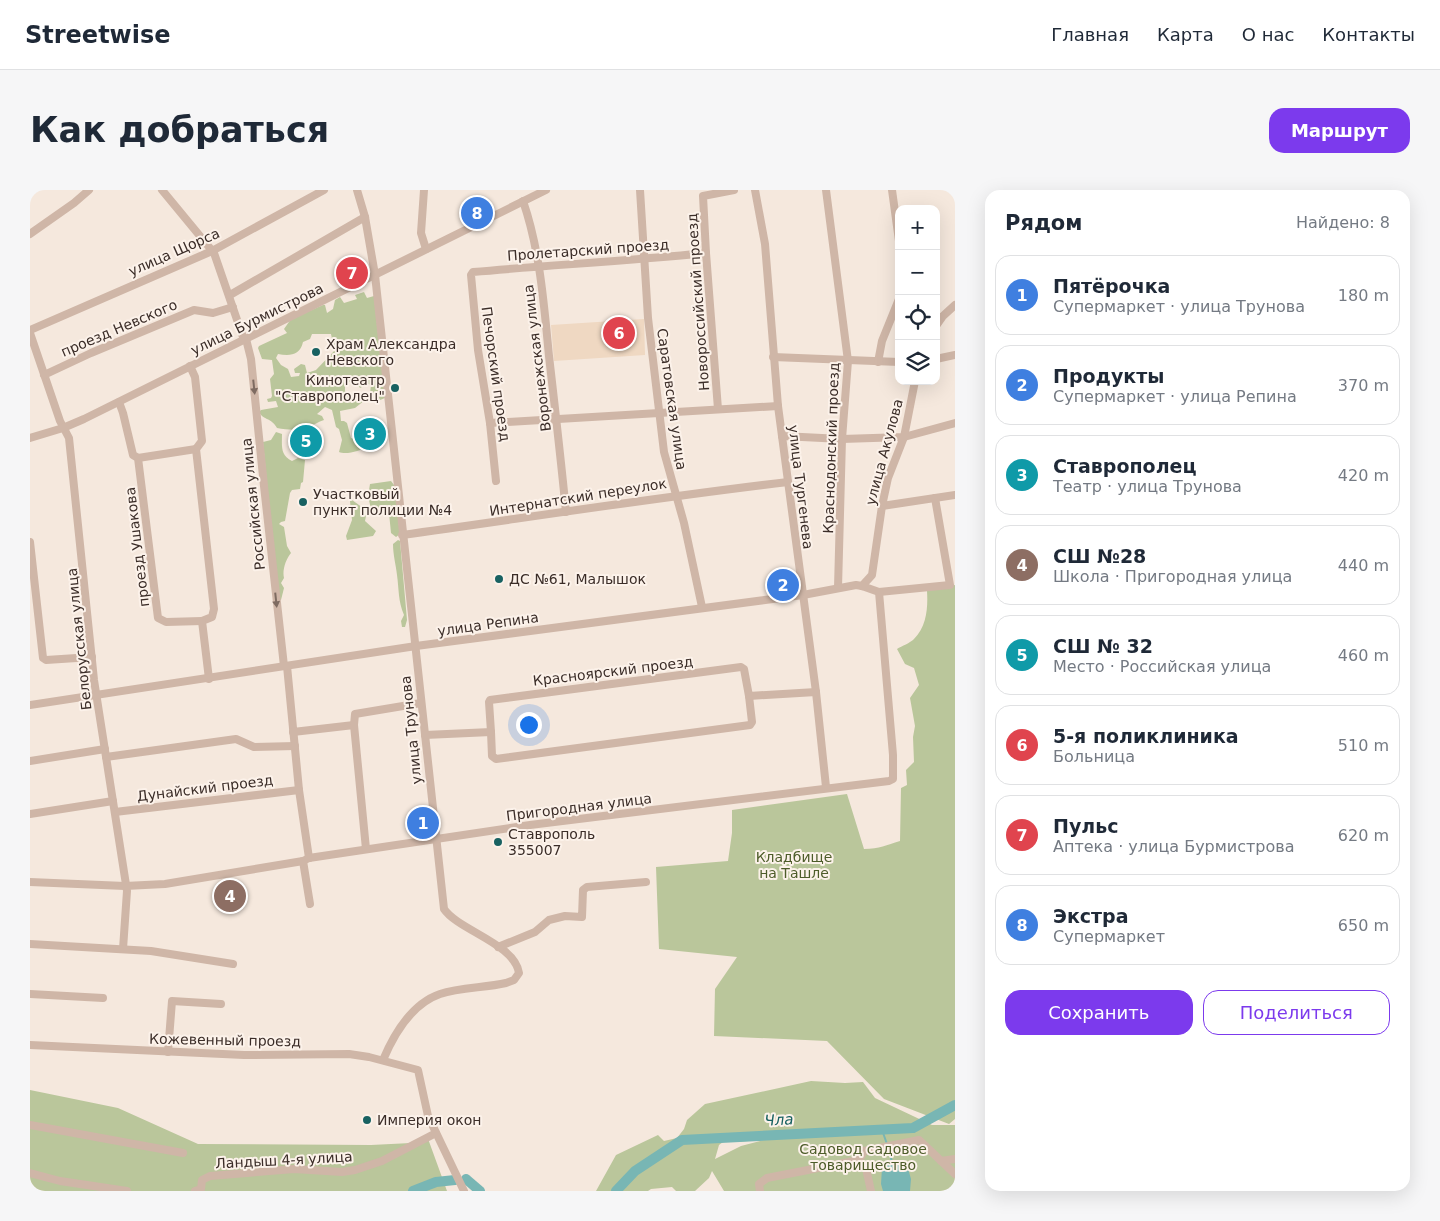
<!DOCTYPE html>
<html lang="ru">
<meta charset="utf-8">
<style>
:root{--surface:#fff;--page:#f6f6f7;--text:#1f2937;--muted:#747a83;--line:#e0e1e3;--accent:#7c3aed}
body{margin:0;font-family:"DejaVu Sans",sans-serif;background:var(--page);color:var(--text)}
.controls{position:absolute;right:15px;top:15px;display:grid;overflow:hidden;border-radius:10px;box-shadow:0 5px 20px #0002}
.controls button{width:45px;height:45px;display:grid;place-items:center;padding:0;border:0;border-bottom:1px solid var(--line);background:var(--surface);color:var(--text);font:25px sans-serif}
.you{position:absolute;left:498px;top:534px;width:18px;height:18px;margin:-12px;border:4px solid #fff;border-radius:50%;background:#1a73e8;box-shadow:0 0 0 8px #1a73e833}
.badge{display:grid;place-items:center;width:32px;height:32px;border-radius:50%;background:var(--accent);color:#fff;font-size:16px;font-weight:700}
.pin{position:absolute;translate:-50% -50%;border:2px solid #fff;box-shadow:0 1px 5px #0006}
.list{margin:0;padding:0;list-style:none}
h2{display:flex;justify-content:space-between;align-items:center;height:65px;margin:0;padding:0 20px;font-size:21px}
h2 small{font-size:16px;font-weight:400;color:var(--muted)}
.list li{display:grid;grid-template-columns:32px 1fr auto;gap:15px;align-items:center;box-sizing:border-box;height:80px;margin:0 10px 10px;padding:0 10px;border:1px solid var(--line);border-radius:15px}
.list b{display:block;font-size:19px;white-space:nowrap}
.list p{margin:0;font-size:16px;white-space:nowrap;color:var(--muted)}
.list em{font-size:16px;font-style:normal;color:var(--muted)}
.actions{display:flex;gap:10px;padding:15px 20px}
.actions a{flex:1;padding:11px 0;border:1px solid var(--accent);border-radius:15px;text-align:center;font-size:18px;color:var(--accent)}
.actions .main{background:var(--accent);color:#fff}
.icon{flex:none;width:28px;height:28px;fill:none;stroke:currentColor;stroke-width:2;stroke-linecap:round;stroke-linejoin:round}
.map{position:relative;flex:none;width:925px;height:1001px;overflow:hidden;border-radius:15px}
header{display:flex;align-items:center;gap:30px;box-sizing:border-box;height:70px;padding:0 25px;background:var(--surface);border-bottom:1px solid var(--line)}
header strong{font-size:24px}
nav{display:flex;gap:28px;margin-inline-start:auto;font-size:18px}
.intro{display:flex;align-items:center;justify-content:space-between;box-sizing:border-box;height:120px;padding:0 30px}
h1{margin:0;font-size:35px}
.button{padding:12px 22px;border-radius:15px;background:var(--accent);color:#fff;font-size:18px;font-weight:700}
main{display:flex;gap:30px;padding:0 30px}
aside{flex:1;background:var(--surface);border-radius:15px;box-shadow:0 5px 20px #0002}
.map>svg:first-child{display:block}
</style>
<header>
<strong>Streetwise</strong>
<nav><a>Главная</a><a>Карта</a><a>О нас</a><a>Контакты</a></nav>
</header>
<div class="intro"><h1>Как добраться</h1><a class="button">Маршрут</a></div>
<main>
<div class="map">
<svg width="925" height="1001" viewBox="0 0 925 1001">
<rect width="100%" height="100%" fill="#f5e8dd"/>
<!-- green -->
<g fill="#bac69b" fill-rule="evenodd">
<path d="M334,102L337,108L344,106L355,208L345,212L342,211L340,204L341,195L338,194L330,198L328,195L327,192H319L315,195V201L318,205L329,201L331,207L335,210L325,218L310,221L311,231H314L317,233L321,248L334,251L337,256C331,261 316,265 309,262L312,250L309,239L306,237L302,220L295,217L287,224L292,226L294,230C288,232 285,234 279,237C269,241 258,240 247,238C241,227 234,231 229,222L231,220L248,217L246,211L238,212L237,209L241,208L242,206L240,189L244,184L242,170L232,169L228,158L229,156L257,143L254,139L261,129L293,115H295L297,123L303,119L305,110L310,107L314,113L327,109L325,105ZM282,144H301L303,154L307,158L286,180L277,183L275,175L271,174L264,179L265,183H270L269,186L261,187L258,179L251,175L246,168L248,164C259,166 270,166 273,152L280,149Z"/>
<path d="M246,242L252,244C252,256 250,265 262,271L268,268L275,270L273,292L271,293L270,299L262,300L260,303L255,331L251,332L249,334L254,337L257,356L261,363C256,369 252,380 254,388L251,393L254,398L251,410L248,409L233,252L241,250Z"/>
<path d="M361,291L364,295L370,344L366,347L361,343L359,323H356L353,317L348,318V323L336,326L335,331L346,341L343,346L317,350L316,346L322,330L320,311L322,310L336,320L341,319L338,306L340,294Z"/>
<path d="M368,350L370,351L377,430L375,437H372L371,431L374,425C368,411 369,399 367,385C366,375 363,365 363,354Z"/>
<path d="M925,395V929L919,934L854,909L797,851L684,846L685,799L707,767L629,759L626,677L698,671L702,643V620L817,604L834,659C850,659 856,655 870,651L871,598L877,595L876,580L884,572L883,547L885,536L880,508L889,495L884,478L875,474L867,459C872,456 880,453 884,449C897,436 898,417 897,401Z"/>
<path d="M781,891L815,893L833,892L845,908L902,935H925V1001H694L682,981L679,988L665,1001H646L642,997L621,999L618,1001H566L586,965L628,945L634,951L647,948L654,939L657,930L675,914ZM697,949L703,952L734,950L711,956L685,969L689,955Z"/>
<path d="M0,900L88,918L168,954L341,955L381,953L397,946L417,1001H0Z"/>
</g>
<!-- plaza -->
<path fill="#efd8c2" d="M614,129L615,165L524,171L521,135Z"/>
<!-- water -->
<path fill="#78b6b4" d="M872,973L877,975L881,989L880,1001H853L851,994L852,978L855,976Z"/>
<g fill="none" stroke-linecap="round" stroke-linejoin="round">
<!-- stream -->
<g stroke="#78b6b4" stroke-width="2">
<path d="M852,940L857,954"/>
<path d="M858,958L863,975"/>
</g>
<!-- river -->
<g stroke="#78b6b4" stroke-width="10">
<path d="M436,989L450,1001"/>
<path d="M383,1001L406,992L425,990"/>
<path d="M586,1001L605,981L652,950L883,938L925,915"/>
</g>
<!-- minor -->
<g stroke="#cfb6a7" stroke-width="8">
<path d="M132,0L184,63L214,150"/>
<path d="M327,0L335,27L345,85L414,719C428,740 485,754 489,783L484,790L476,793C455,798 430,797 410,804C381,814 364,844 353,870"/>
<path d="M394,0L391,43L396,59"/>
<path d="M610,0L618,128L634,262L654,333L672,417"/>
<path d="M725,0L735,54L748,216L786,502L796,597"/>
<path d="M796,0L818,171L812,249L808,398"/>
<path d="M862,0L869,51"/>
<path d="M493,11C510,60 514,115 519,166C525,218 531,270 536,322"/>
<path d="M0,44L44,13L59,0"/>
<path d="M200,105L335,27"/>
<path d="M906,136L913,126L925,115"/>
<path d="M0,140L182,61L294,0"/>
<path d="M0,143L30,231L39,248L64,490L97,701L93,759"/>
<path d="M216,149L221,169L234,296L254,476"/>
<path d="M743,167L869,172"/>
<path d="M906,169L925,165"/>
<path d="M848,172L852,151L869,109"/>
<path d="M160,176L165,187L172,251L166,259L184,419L182,427L172,431L179,489"/>
<path d="M14,185L61,163L164,120L183,123L203,117"/>
<path d="M89,212L93,223L103,265L108,268L128,428L136,432L172,431"/>
<path d="M688,219L676,63L673,6L704,0"/>
<path d="M460,233L748,216"/>
<path d="M752,246L812,249L874,247L925,233"/>
<path d="M0,248L33,238L54,229L516,0"/>
<path d="M108,268L166,259"/>
<path d="M466,291L460,233L448,160L441,85L443,82C521,75 598,71 676,63"/>
<path d="M852,316L925,305"/>
<path d="M372,345C501,327 629,307 758,292"/>
<path d="M0,352L13,468L16,470L62,467"/>
<path d="M832,396L842,385L852,316L858,288L874,247L885,191"/>
<path d="M257,476L269,600L279,668"/>
<path d="M0,515L386,456L773,405L826,395L832,396L849,402L920,395L905,308"/>
<path d="M263,542L324,535"/>
<path d="M461,542L462,566L466,569L720,535L722,532L719,506"/>
<path d="M395,545L461,542L459,512L460,510L711,477L714,479L719,506L786,502"/>
<path d="M76,567L206,549L224,557L265,556"/>
<path d="M0,571L75,559"/>
<path d="M85,622L269,600"/>
<path d="M0,624L83,611"/>
<path d="M336,659L324,535L325,524L391,513"/>
<path d="M273,671L280,714"/>
<path d="M0,692L95,696L135,694L273,671L279,668L500,635L859,591L863,589V565L849,402"/>
<path d="M0,754L121,761L203,774"/>
<path d="M468,757L505,742L519,730L535,726L552,727L553,700L557,697L616,692"/>
<path d="M0,804L73,808"/>
<path d="M0,855L214,865L319,864L339,867L388,880L398,926L434,1001"/>
<path d="M138,862L142,811L191,814"/>
<path d="M0,935L153,963"/>
<path d="M911,971L925,969"/>
<path d="M0,983L30,991L97,1001"/>
<path d="M837,983L841,1001"/>
<path d="M165,1001L171,999L172,990L180,986L264,979L312,982L325,980L352,971L406,943"/>
<path d="M730,1001L729,994L737,988L829,970L834,961L889,950L925,984"/>
</g>
</g>
<!-- one-way arrows -->
<defs><path id="oneway-solid" d="M-6-.8H1V-3.2L6.5 0L1 3.2V.8H-6Z" transform="scale(1.25)"/></defs>
<g fill="#7e6b61">
<use href="#oneway-solid" transform="translate(224 197) rotate(84)"/>
<use href="#oneway-solid" transform="translate(246 410) rotate(84)"/>
</g>
<!-- markers -->
<g fill="#186161" stroke="#fcf2ea" stroke-width="2">
<circle cx="286" cy="162" r="5"/>
<circle cx="365" cy="198" r="5"/>
<circle cx="273" cy="312" r="5"/>
<circle cx="469" cy="389" r="5"/>
<circle cx="468" cy="652" r="5"/>
<circle cx="337" cy="930" r="5"/>
</g>
<g text-anchor="middle" stroke-width="4" stroke-linejoin="round" paint-order="stroke">
<!-- street labels -->
<g font-size="14" fill="#3b2d28" stroke="#fcf2ea">
<text transform="translate(558 60) rotate(-4)" y="5">Пролетарский проезд</text>
<text transform="translate(144 62) rotate(-24)" y="5">улица Щорса</text>
<text transform="translate(668 112) rotate(-94)" y="5">Новороссийский проезд</text>
<text transform="translate(227 129) rotate(-26)" y="5">улица Бурмистрова</text>
<text transform="translate(89 138) rotate(-23)" y="5">проезд Невского</text>
<text transform="translate(507 168) rotate(-97)" y="5">Воронежская улица</text>
<text transform="translate(466 184) rotate(82)" y="5">Печорский проезд</text>
<text transform="translate(642 209) rotate(82)" y="5">Саратовская улица</text>
<text transform="translate(801 258) rotate(-88)" y="5">Краснодонский проезд</text>
<text transform="translate(854 262) rotate(-75)" y="5">улица Акулова</text>
<text transform="translate(771 297) rotate(83)" y="5">улица Тургенева</text>
<text transform="translate(548 307) rotate(-9)" y="5">Интернатский переулок</text>
<text transform="translate(223 314) rotate(-96)" y="5">Российская улица</text>
<text transform="translate(107 357) rotate(-97)" y="5">проезд Ушакова</text>
<text transform="translate(458 434) rotate(-8)" y="5">улица Репина</text>
<text transform="translate(49 449) rotate(-96)" y="5">Белорусская улица</text>
<text transform="translate(583 481) rotate(-7)" y="5">Красноярский проезд</text>
<text transform="translate(381 540) rotate(-96)" y="5">улица Трунова</text>
<text transform="translate(175 598) rotate(-7)" y="5">Дунайский проезд</text>
<text transform="translate(549 617) rotate(-7)" y="5">Пригородная улица</text>
<text transform="translate(195 850) rotate(1)" y="5">Кожевенный проезд</text>
<text transform="translate(254 970) rotate(-3)" y="5">Ландыш 4-я улица</text>
</g>
<!-- poi labels -->
<g font-size="14" fill="#3b2d28" stroke="#fcf2ea" text-anchor="start">
<text x="296" y="159">Храм Александра<tspan x="296" dy="16">Невского</tspan></text>
<text x="355" y="195" text-anchor="end">Кинотеатр<tspan x="355" dy="16">"Ставрополец"</tspan></text>
<text x="283" y="309">Участковый<tspan x="283" dy="16">пункт полиции №4</tspan></text>
<text x="479" y="394">ДС №61, Малышок</text>
<text x="478" y="649">Ставрополь<tspan x="478" dy="16">355007</tspan></text>
<text x="347" y="935">Империя окон</text>
</g>
<!-- park labels -->
<g font-size="14" fill="#4d5c29" stroke="#fcf2ea">
<text x="764" y="672">Кладбище<tspan x="764" dy="16">на Ташле</tspan></text>
<text x="833" y="964">Садовод садовое<tspan x="833" dy="16">товарищество</tspan></text>
</g>
<!-- water labels -->
<g font-size="15" font-style="italic" fill="#186161" stroke="#fcf2ea">
<text transform="translate(749 930) rotate(-3)" y="5">Чла</text>
</g>
</g>
</svg>
<div class="controls">
<button>+</button>
<button>−</button>
<button><svg class="icon" aria-label="locate" viewBox="0 0 24 24"><circle cx="12" cy="12" r="6"/><path d="M12 2v4M12 18v4M2 12h4M18 12h4"/></svg></button>
<button><svg class="icon" aria-label="layers" viewBox="0 0 24 24"><path d="M12 4l9 5-9 5-9-5zM3 14l9 5 9-5"/></svg></button>
</div>
<div class="you"></div>
<div class="pin badge" style="left:393px;top:633px;background:#3f7fe0">1</div>
<div class="pin badge" style="left:753px;top:395px;background:#3f7fe0">2</div>
<div class="pin badge" style="left:340px;top:244px;background:#0f9aa8">3</div>
<div class="pin badge" style="left:200px;top:706px;background:#8d6e63">4</div>
<div class="pin badge" style="left:276px;top:251px;background:#0f9aa8">5</div>
<div class="pin badge" style="left:589px;top:143px;background:#e0444e">6</div>
<div class="pin badge" style="left:322px;top:83px;background:#e0444e">7</div>
<div class="pin badge" style="left:447px;top:23px;background:#3f7fe0">8</div>
</div>
<aside>
<h2>Рядом<small>Найдено: 8</small></h2>
<ul class="list">
<li><span class="badge" style="background:#3f7fe0">1</span><div><b>Пятёрочка</b><p>Супермаркет · улица Трунова</p></div><em>180 m</em></li>
<li><span class="badge" style="background:#3f7fe0">2</span><div><b>Продукты</b><p>Супермаркет · улица Репина</p></div><em>370 m</em></li>
<li><span class="badge" style="background:#0f9aa8">3</span><div><b>Ставрополец</b><p>Театр · улица Трунова</p></div><em>420 m</em></li>
<li><span class="badge" style="background:#8d6e63">4</span><div><b>СШ №28</b><p>Школа · Пригородная улица</p></div><em>440 m</em></li>
<li><span class="badge" style="background:#0f9aa8">5</span><div><b>СШ № 32</b><p>Место · Российская улица</p></div><em>460 m</em></li>
<li><span class="badge" style="background:#e0444e">6</span><div><b>5-я поликлиника</b><p>Больница</p></div><em>510 m</em></li>
<li><span class="badge" style="background:#e0444e">7</span><div><b>Пульс</b><p>Аптека · улица Бурмистрова</p></div><em>620 m</em></li>
<li><span class="badge" style="background:#3f7fe0">8</span><div><b>Экстра</b><p>Супермаркет</p></div><em>650 m</em></li>
</ul>
<div class="actions"><a class="main">Сохранить</a><a>Поделиться</a></div>
</aside>
</main>
